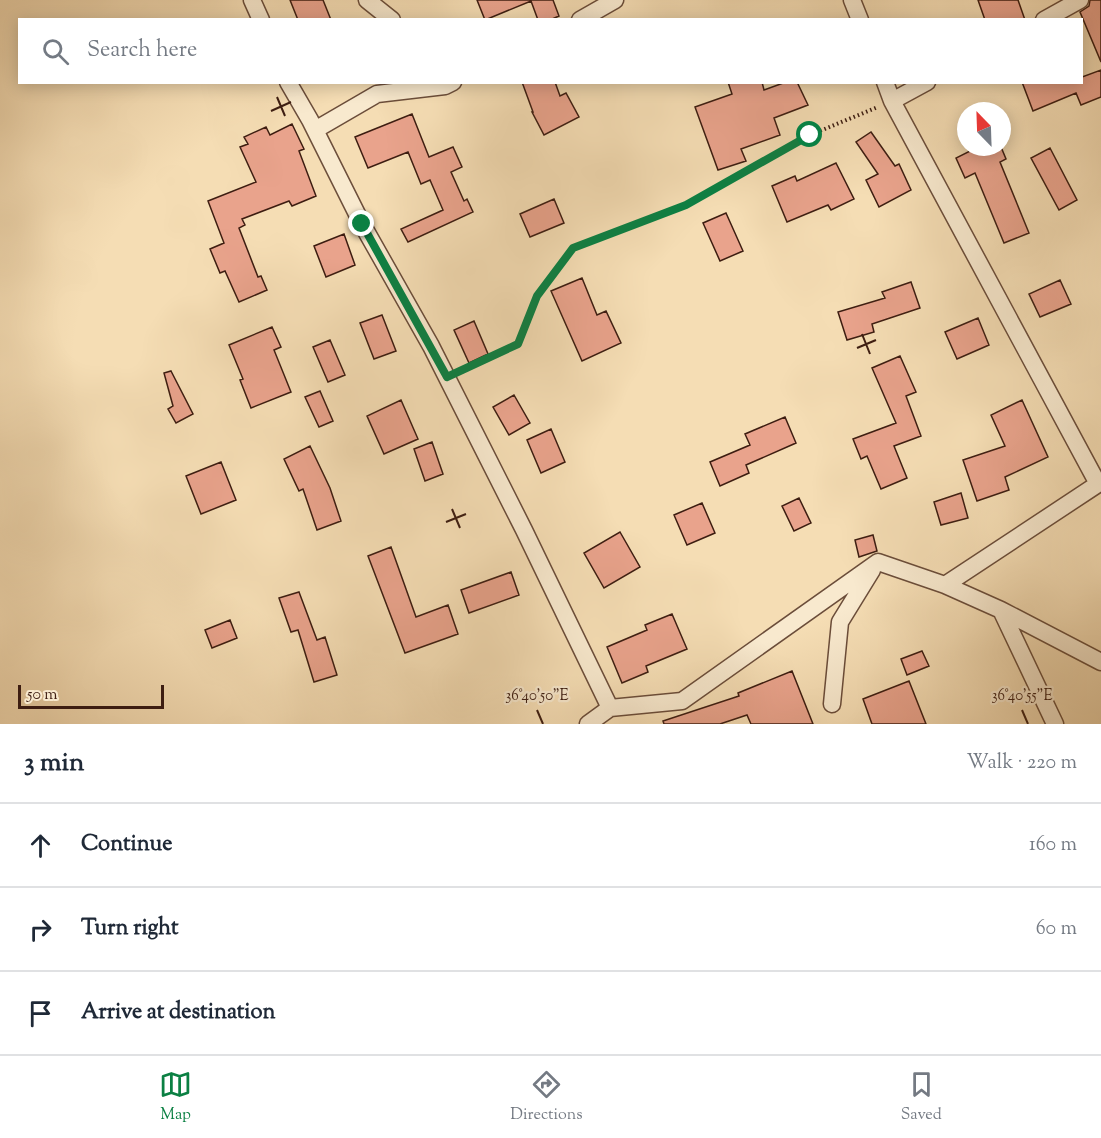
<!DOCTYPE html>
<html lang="en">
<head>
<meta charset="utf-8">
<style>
  :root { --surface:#fff; --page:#f2f2f3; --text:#1f2937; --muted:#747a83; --line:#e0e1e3; --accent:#0b8043 }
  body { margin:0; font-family:"Sorts Mill Goudy",serif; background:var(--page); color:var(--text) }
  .compass { position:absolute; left:957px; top:102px; width:54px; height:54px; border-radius:50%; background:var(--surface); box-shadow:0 3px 15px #0003; rotate:337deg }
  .scale { position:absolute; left:18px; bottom:15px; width:146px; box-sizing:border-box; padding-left:6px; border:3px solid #3d1d11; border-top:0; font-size:16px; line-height:21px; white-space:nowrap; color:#3d1d11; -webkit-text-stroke:4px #f8e9ce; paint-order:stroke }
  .stop { position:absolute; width:18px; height:18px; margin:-14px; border:4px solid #0b8043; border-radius:50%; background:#fff }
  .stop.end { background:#0b8043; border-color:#fff; box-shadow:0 2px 6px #0008 }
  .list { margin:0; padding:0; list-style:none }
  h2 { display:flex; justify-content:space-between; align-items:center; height:78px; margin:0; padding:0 24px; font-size:26px }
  h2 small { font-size:20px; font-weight:400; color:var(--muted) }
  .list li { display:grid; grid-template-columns:39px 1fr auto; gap:18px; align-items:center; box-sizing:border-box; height:84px; padding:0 24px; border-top:2px solid var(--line) }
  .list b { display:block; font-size:22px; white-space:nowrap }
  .list em { font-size:20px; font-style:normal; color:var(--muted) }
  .icon { flex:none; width:33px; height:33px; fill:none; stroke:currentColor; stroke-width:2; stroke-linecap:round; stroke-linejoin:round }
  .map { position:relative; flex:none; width:1101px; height:724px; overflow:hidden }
  .search { position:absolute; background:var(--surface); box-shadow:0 3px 15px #0003; left:18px; right:18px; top:18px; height:66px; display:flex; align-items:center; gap:15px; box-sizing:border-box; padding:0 21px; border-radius:0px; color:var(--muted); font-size:22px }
  .sheet { height:330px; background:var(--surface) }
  nav { display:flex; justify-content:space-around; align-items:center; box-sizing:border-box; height:84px; border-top:2px solid var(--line); background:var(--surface); font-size:16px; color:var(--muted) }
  nav a { display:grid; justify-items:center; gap:3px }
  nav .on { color:var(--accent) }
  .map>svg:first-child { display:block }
  .building { fill:#e9a38c; stroke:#3d1d11; stroke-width:1.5 }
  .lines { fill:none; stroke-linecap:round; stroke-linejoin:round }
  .street-casing { stroke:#6b4d3a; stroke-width:19 }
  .path { stroke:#3d1d11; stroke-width:4; stroke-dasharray:1.5 3; stroke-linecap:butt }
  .street { stroke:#f8e9ce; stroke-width:16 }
  .route { stroke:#0b8043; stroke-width:8 }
  .ticks { fill:none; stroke:#3d1d11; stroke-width:2 }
  .ticks-label { font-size:15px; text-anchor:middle; fill:#3d1d11; stroke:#f8e9ce; stroke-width:4.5; stroke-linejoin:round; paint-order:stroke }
</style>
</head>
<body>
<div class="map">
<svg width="1101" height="724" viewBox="0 0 1101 724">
  <rect width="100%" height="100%" fill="#f5ddb4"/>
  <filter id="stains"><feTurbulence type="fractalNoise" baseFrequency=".00333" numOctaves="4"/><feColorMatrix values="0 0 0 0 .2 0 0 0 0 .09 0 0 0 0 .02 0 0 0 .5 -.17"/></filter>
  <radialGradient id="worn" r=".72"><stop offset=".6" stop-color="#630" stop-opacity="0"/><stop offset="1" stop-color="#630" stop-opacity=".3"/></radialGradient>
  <path class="building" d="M290 0H323L331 20H298Z
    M477 0H553L559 16 550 20H538L531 1 485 20Z
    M978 0H1018L1025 20H985Z
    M1090 0H1101V62L1080 12 1089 6Z
    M1101 70V97L1081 105 1076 93 1033 111 1022 82H1082V77Z
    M522 82H555L560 96 566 93 579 117 544 135 532 112H533Z
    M728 82H762L764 90 786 82H797L808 105 774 118 780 135 741 149 746 161 718 170 695 107 732 94Z
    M412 114 429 157 453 147 462 167 451 172 464 201 467 199 473 212 408 242 401 229 443 210 430 180 421 184 408 152 368 168 355 137Z
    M292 124 304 149 299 151 316 196 292 206 289 201 242 219 245 225 239 228 258 277 261 276 267 290 239 302 225 271 220 273 210 249 224 243 208 201 256 182 240 147 248 144 244 137 266 127 270 135Z
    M871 132 895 166 899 164 911 190 879 207 866 180 878 174 856 142Z
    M978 147H1001L1006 159 1000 162 1029 233 1004 243 975 173 965 178 956 158Z
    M1050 148 1077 200 1059 210 1031 158Z
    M836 163 854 199 831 210 828 205 787 222 772 186 795 176 797 181Z
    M554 199 564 223 530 237 520 214Z
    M726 213 743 251 720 261 703 223Z
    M344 234 355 265 326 277 314 246Z
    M582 278 597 315 606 311 621 343 582 361 551 291Z
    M1060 280 1071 304 1040 317 1029 294Z
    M911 282 920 308 872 324 874 332 847 340 838 312 885 298 882 292Z
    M382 315 396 351 374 359 360 323Z
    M978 318 989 345 957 359 945 332Z
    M474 321 488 354 469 363 454 330Z
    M272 327 281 347 274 350 291 392 251 408 240 380 243 379 229 345Z
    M330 340 345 375 328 382 313 347Z
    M900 356 916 392 906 396 921 436 894 446 907 478 881 489 867 456 861 459 853 439 896 423 872 368Z
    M171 371 193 414 176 423 168 409 173 406 164 373Z
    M320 391 333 421 319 427 305 397Z
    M514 395 530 423 509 435 493 407Z
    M401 400 418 439 384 454 367 416Z
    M1022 400 1048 457 1005 477 1009 490 977 501 963 460 1005 446 991 415Z
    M785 417 796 443 746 465 749 473 720 486 710 462 750 445 745 434Z
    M551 429 565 462 541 473 527 440Z
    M432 442 443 474 425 481 414 449Z
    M310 446 330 488 341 521 317 530 303 489 299 491 284 459Z
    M221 462 236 500 201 514 186 476Z
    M961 493 968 518 941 525 934 502Z
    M799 498 811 523 794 531 782 506Z
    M702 503 715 533 687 545 674 515Z
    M620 532 640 567 604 588 584 553Z
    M873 535 877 551 859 557 855 540Z
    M391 547 416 617 448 605 458 634 405 653 368 556Z
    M511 572 519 595 469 613 461 590Z
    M299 592 317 640 325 637 337 675 314 682 298 630 291 632 279 598Z
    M672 614 687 649 646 666 648 672 622 683 607 647 647 630 645 625Z
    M230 620 237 638 212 648 205 630Z
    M922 651 929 666 907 675 901 659Z
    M792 671 813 724H751L747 715 720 724H664L663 721 739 696 738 693Z
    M909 681 926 724H872L863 699Z"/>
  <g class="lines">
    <g class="street-casing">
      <path id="street" d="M252 0 261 20
        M367 0 392 20
        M852 0 860 20
        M580 20 615 0
        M1044 20 1080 0
        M288 82 310 120 362 224 431 346 524 530 610 708
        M885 82 892 101
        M927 82 892 101 1098 484
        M315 130 377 94 445 86 453 82
        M945 585 1101 482
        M1001 610 1055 724
        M832 704 840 622 872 570
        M588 724 610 708 682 701 878 562 945 585 1001 610 1101 662"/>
    </g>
    <path class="path" d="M460 371 518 344 537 296 573 248 686 205 810 135 878 107"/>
    <use href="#street" class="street"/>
  </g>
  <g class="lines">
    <path class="route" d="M362 224 447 377 518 344 537 296 573 248 686 205 810 135"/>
  </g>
  <path class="ticks" d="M277 97 285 116M271 111 291 102M862 334 870 354M857 348 876 340M452 509 460 528M446 522 466 514M537 710 543 724M1022 710 1028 724"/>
  <g class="ticks-label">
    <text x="537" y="700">36°40'50"E</text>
    <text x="1022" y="700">36°40'55"E</text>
  </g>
  <rect width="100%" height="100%" filter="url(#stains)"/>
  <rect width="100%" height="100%" fill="url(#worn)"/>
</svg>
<svg class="compass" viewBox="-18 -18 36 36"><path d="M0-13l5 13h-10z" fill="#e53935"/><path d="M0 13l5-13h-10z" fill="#747a83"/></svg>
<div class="scale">50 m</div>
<div class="stop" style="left:810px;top:135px"></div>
<div class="stop end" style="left:362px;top:224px"></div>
<div class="search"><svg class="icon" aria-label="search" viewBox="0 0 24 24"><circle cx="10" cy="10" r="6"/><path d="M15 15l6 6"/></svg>Search here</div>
</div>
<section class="sheet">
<h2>3 min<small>Walk · 220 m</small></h2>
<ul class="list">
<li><svg class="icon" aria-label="ahead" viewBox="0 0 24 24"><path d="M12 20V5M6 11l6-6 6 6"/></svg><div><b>Continue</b></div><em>160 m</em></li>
<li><svg class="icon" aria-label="right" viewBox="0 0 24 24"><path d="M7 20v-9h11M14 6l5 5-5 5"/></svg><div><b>Turn right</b></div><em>60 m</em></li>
<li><svg class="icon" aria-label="arrive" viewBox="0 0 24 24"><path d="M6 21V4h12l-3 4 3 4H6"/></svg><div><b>Arrive at destination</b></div></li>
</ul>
</section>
<nav>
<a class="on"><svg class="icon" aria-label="map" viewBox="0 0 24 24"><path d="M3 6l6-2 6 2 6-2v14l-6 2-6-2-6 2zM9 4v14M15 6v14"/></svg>Map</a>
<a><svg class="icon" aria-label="directions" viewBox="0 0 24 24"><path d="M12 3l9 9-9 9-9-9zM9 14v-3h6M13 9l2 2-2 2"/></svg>Directions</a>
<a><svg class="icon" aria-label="saved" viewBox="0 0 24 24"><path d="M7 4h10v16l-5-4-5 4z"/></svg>Saved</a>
</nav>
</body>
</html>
